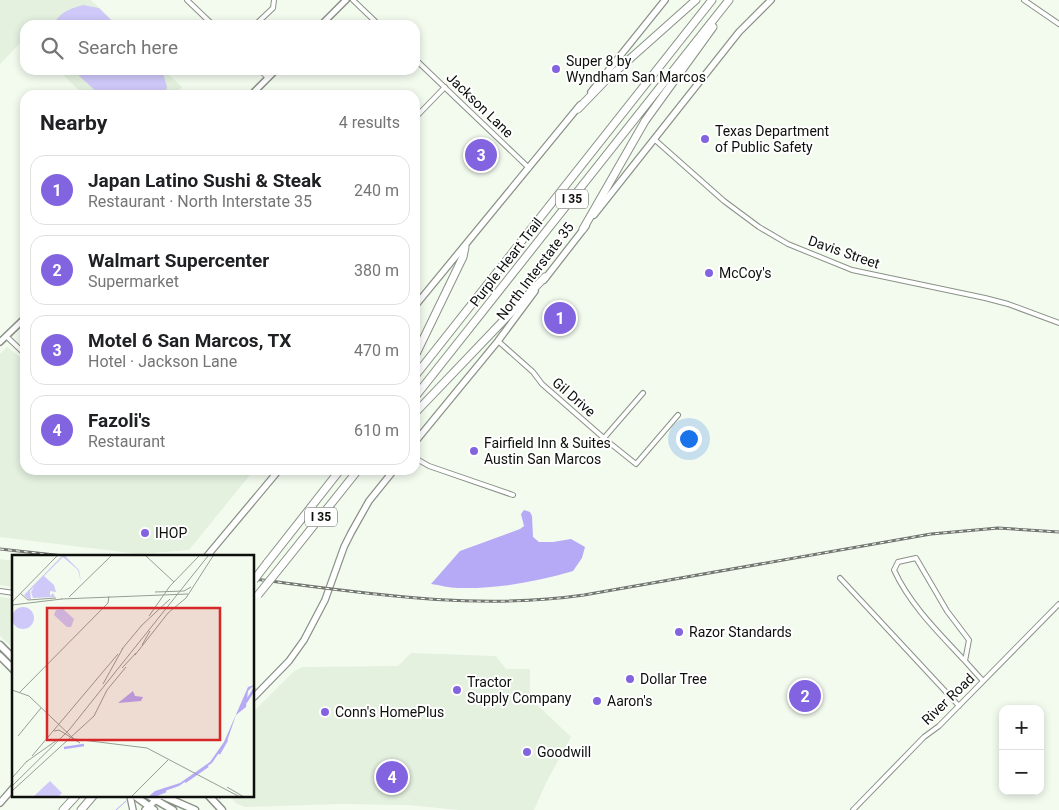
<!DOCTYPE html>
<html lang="en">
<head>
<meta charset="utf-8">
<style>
  :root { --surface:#fff; --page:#f2f2f2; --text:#202124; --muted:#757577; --line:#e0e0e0; --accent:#8264e0 }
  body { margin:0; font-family:Roboto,sans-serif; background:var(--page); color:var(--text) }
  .controls { position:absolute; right:15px; bottom:15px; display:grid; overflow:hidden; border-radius:10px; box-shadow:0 2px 8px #0003 }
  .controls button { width:45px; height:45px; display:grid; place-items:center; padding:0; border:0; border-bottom:1px solid var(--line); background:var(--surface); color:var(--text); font:25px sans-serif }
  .you { position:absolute; left:688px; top:438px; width:18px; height:18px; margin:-12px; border:4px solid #fff; border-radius:50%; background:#1a73e8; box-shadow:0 0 0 8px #1a73e833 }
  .badge { display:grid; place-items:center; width:32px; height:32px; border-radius:50%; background:var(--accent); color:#fff; font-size:16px; font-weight:700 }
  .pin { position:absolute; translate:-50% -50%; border:2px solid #fff; box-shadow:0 1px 5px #0006 }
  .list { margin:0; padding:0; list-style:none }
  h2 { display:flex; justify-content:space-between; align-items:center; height:65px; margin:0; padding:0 20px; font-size:21px }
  h2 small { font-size:16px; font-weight:400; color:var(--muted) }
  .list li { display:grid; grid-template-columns:32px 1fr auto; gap:15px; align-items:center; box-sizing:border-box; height:70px; margin:0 10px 10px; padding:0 10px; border:1px solid var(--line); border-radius:15px }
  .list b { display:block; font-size:19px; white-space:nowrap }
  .list p { margin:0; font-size:16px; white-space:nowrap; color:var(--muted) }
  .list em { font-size:16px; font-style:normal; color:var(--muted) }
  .icon { flex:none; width:28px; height:28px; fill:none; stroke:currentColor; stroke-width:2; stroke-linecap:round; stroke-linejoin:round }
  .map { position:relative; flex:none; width:1059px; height:810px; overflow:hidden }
  .search { position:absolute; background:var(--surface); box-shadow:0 2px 8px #0003; left:20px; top:20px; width:400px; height:55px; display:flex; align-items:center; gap:12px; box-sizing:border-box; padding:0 18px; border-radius:15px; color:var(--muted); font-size:19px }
  .panel { position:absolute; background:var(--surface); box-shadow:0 2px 8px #0003; left:20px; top:90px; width:400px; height:385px; border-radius:15px }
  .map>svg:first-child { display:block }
  .built { fill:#e4f1df }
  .green { fill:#cfc9f9 }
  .water { fill:#b6a9f6 }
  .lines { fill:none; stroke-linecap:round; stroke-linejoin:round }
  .stream { stroke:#b6a9f6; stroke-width:1 }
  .minor-casing { stroke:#8a9287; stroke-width:6 }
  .tertiary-casing { stroke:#8a9287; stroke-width:8 }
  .secondary-casing { stroke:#8a9287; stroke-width:8 }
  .primary-casing { stroke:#8a9287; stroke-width:9 }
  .motorway-casing { stroke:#8a9287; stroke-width:9 }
  .minor { stroke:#fff; stroke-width:4 }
  .tertiary { stroke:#fff; stroke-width:5 }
  .secondary { stroke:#fff; stroke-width:5.5 }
  .primary { stroke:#fff; stroke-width:6 }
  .motorway { stroke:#fff; stroke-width:7 }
  .rail-casing { stroke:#727770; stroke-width:3 }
  .rail { stroke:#fff; stroke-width:1; stroke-dasharray:4; stroke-linecap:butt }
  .motorway-bridge-casing { stroke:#8a9287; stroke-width:9; stroke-linecap:butt }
  .motorway-bridge { stroke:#fff; stroke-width:7 }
  .poi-dot { fill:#8264e0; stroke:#fff; stroke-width:2 }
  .labels { text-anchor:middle; stroke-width:4; stroke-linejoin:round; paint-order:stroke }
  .shield { fill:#fff; stroke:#555754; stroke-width:1 }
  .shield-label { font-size:12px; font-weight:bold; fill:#0c0f0b }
  .poi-label { font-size:14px; fill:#0c0f0b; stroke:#fff; text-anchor:start }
  .street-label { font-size:14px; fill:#0c0f0b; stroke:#fff }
  .inset-river { fill:none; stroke:#b6a9f6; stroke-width:2.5 }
  .inset-road { fill:none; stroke:#979d94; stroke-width:1 }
  .view { fill:#d62828; fill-opacity:0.15; stroke:#d62828; stroke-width:2.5 }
  .inset-edge { fill:none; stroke:#0c0f0b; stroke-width:2.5 }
</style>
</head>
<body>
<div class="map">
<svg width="1059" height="810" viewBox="0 0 1059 810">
  <rect width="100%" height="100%" fill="#f3fbef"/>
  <path class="built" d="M0 0H91L117 25H25V38L0 64Z
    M58 70H164L182 87 179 91 183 95H84Z
    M7 347 25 361V470H254L189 550 139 554 0 537V354Z
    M0 559 14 561V587L0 585Z
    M0 597 14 599V649L0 636Z
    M411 653 496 656 506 669H530V698L571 737 547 781 534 810H458L409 805 340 804 245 807 237 804 231 798 230 796H254V711L294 671 303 667 398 666Z"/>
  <path class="green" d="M83 5 99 8 116 25H53C60 12 69 9 83 5Z
    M73 70H162L167 87 165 95H100Z"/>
  <path class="water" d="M524 510 530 512 532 516 533 537 539 542H553L571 539 585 547 582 558 573 571C536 582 497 589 458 588 449 588 440 585 431 584L460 551 520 529 524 526 521 514Z"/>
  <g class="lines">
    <path class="stream" d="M218 796 220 799
      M116 810 126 801"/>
    <g class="minor-casing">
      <path id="minor" d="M187 0 213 25
        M353 0 379 25
        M1024 0 1059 24
        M255 25 273 8 274 0
        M415 59 529 168
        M260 70 268 78
        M415 118 445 87
        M654 139 724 201 759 227 788 244 852 270 985 298 1008 304 1059 323
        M6 336 25 354
        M498 341 533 372 542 384 606 440 636 464 678 415
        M604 438 643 393
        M415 458 429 466 513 495
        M916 558 947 611 969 640 965 661C939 633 910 605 894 570L898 562Z
        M840 578 959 706
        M0 591 14 593
        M965 661 983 681
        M853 810 924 737 939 726 1059 604"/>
    </g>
    <g class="tertiary-casing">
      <path id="tertiary" d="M321 25 346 0
        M251 95 276 70
        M0 342 25 318"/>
    </g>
    <g class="secondary-casing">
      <path id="secondary" d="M591 92 665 0
        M594 215 739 32 771 0
        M544 280 586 226
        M415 306 580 105
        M415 442 498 341 535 291
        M207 556 279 470
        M254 697 289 661 304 640 325 600 344 547 351 533 369 501 394 470
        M130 796 133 810
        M0 803 14 787
        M145 810 160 796"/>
    </g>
    <g class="primary-casing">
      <path id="primary" d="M0 645 14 659
        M0 656 14 670
        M135 796 154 810
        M149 796 173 810
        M163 796 195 810
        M209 796 222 810"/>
    </g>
    <g class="motorway-casing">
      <path id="motorway" d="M578 109 605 81 696 0
        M583 229 645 121 713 27
        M415 356 463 257 465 247
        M415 376 712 0
        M415 397 729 0
        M415 413 545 277
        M267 563 340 470
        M283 564 358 470
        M63 810 76 796
        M81 810 93 796"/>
    </g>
    <use href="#minor" class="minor"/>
    <use href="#tertiary" class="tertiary"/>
    <use href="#secondary" class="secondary"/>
    <use href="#primary" class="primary"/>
    <use href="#motorway" class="motorway"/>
    <g class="rail-casing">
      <path id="rail" d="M0 549 64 556
        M254 579C364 593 474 611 584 595L931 534 998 528 1059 532"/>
    </g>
    <use href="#rail" class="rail"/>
    <g class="motorway-bridge-casing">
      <path id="motorway-bridge" d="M254 580 267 563
        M258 595 283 564"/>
    </g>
    <use href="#motorway-bridge" class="motorway-bridge"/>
  </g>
  <g class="poi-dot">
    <circle cx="556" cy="69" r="5"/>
    <circle cx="705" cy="139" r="5"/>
    <circle cx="709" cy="273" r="5"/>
    <circle cx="474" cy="451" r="5"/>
    <circle cx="145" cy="533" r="5"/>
    <circle cx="679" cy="632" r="5"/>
    <circle cx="630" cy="679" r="5"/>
    <circle cx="457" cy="690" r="5"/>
    <circle cx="597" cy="701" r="5"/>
    <circle cx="325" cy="712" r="5"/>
    <circle cx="527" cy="752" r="5"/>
  </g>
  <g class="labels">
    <g class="shield">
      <rect x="556" y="189.5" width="32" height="19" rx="4"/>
      <rect x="305" y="507.5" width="32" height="19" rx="4"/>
    </g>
    <g class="shield-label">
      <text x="572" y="203">I 35</text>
      <text x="321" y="521">I 35</text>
    </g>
    <g class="poi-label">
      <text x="566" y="66">Super 8 by<tspan x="566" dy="16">Wyndham San Marcos</tspan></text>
      <text x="715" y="136">Texas Department<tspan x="715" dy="16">of Public Safety</tspan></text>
      <text x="719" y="278">McCoy's</text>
      <text x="484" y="448">Fairfield Inn &amp; Suites<tspan x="484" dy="16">Austin San Marcos</tspan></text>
      <text x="155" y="538">IHOP</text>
      <text x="689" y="637">Razor Standards</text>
      <text x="640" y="684">Dollar Tree</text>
      <text x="467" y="687">Tractor<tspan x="467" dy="16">Supply Company</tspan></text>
      <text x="607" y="706">Aaron's</text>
      <text x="335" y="717">Conn's HomePlus</text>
      <text x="537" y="757">Goodwill</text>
    </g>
    <g class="street-label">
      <text transform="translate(480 105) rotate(44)" y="5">Jackson Lane</text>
      <text transform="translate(844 252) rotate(19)" y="5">Davis Street</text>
      <text transform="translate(506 262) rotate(-52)" y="5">Purple Heart Trail</text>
      <text transform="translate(535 271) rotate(-53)" y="5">North Interstate 35</text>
      <text transform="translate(574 397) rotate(41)" y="5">Gil Drive</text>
      <text transform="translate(948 699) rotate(-44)" y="5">River Road</text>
    </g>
  </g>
  <g transform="translate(12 555)">
    <rect width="242" height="242" fill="#f3fbef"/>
    <path d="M50 1H53L67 15 69 27 66 15 51 2 32 21 42 30 44 37 38 36V41L41 38 43 42 21 43 19 37 22 32 18 36 19 44H16L12 40ZM0 63a11 11 0 1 1 22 0a11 11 0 1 1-22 0ZM51 54 62 64 59 72H55L42 60 44 55ZM38 226 50 238 46 242H21Z" fill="#cfc9f9"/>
    <path d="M242 130 236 136 234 152 224 160 215 186 200 208 167 231 136 242 143 236 168 228 198 207 212 187 236 132ZM121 136 123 141 131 142 129 146 106 148Z" fill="#b6a9f6"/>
    <path class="inset-river" d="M234 147 243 133M52 193 72 190M207 199 215 185M173 227 196 211M139 242 154 236"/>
    <path class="inset-road" d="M134 1 162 27M143 37 172 36 179 32M8 38 16 45 44 43M57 42 99 1M49 44 176 39M0 47 45 1M0 50 50 44M137 61 158 31 187 1M129 71 158 44M130 90 138 76M110 94 130 70M123 100 156 58 174 43 201 1M110 113 124 98M91 129 111 93M0 135 17 141 62 184 135 193 228 242M7 138 96 48 97 41M42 176 47 175 68 188M6 181 29 153M20 201 106 99M14 207 45 185M0 223 15 206M0 231 57 175 196 1M215 232 232 242M0 236 82 161 95 135 114 112M119 242 156 205"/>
    <path class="view" d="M35 53H208V185H35Z"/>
    <rect width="242" height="242" class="inset-edge"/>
  </g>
</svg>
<div class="controls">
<button>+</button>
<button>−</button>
</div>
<div class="you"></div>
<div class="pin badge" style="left:560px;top:318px">1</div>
<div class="pin badge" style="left:805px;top:696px">2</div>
<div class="pin badge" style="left:481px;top:155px">3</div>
<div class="pin badge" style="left:392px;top:777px">4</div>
<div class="search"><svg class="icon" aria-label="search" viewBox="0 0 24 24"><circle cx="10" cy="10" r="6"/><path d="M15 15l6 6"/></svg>Search here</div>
<section class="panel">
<h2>Nearby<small>4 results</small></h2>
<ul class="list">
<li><span class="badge">1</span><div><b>Japan Latino Sushi &amp; Steak</b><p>Restaurant · North Interstate 35</p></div><em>240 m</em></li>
<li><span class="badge">2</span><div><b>Walmart Supercenter</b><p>Supermarket</p></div><em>380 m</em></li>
<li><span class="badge">3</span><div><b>Motel 6 San Marcos, TX</b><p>Hotel · Jackson Lane</p></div><em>470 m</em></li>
<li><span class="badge">4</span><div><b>Fazoli's</b><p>Restaurant</p></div><em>610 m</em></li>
</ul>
</section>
</div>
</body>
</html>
